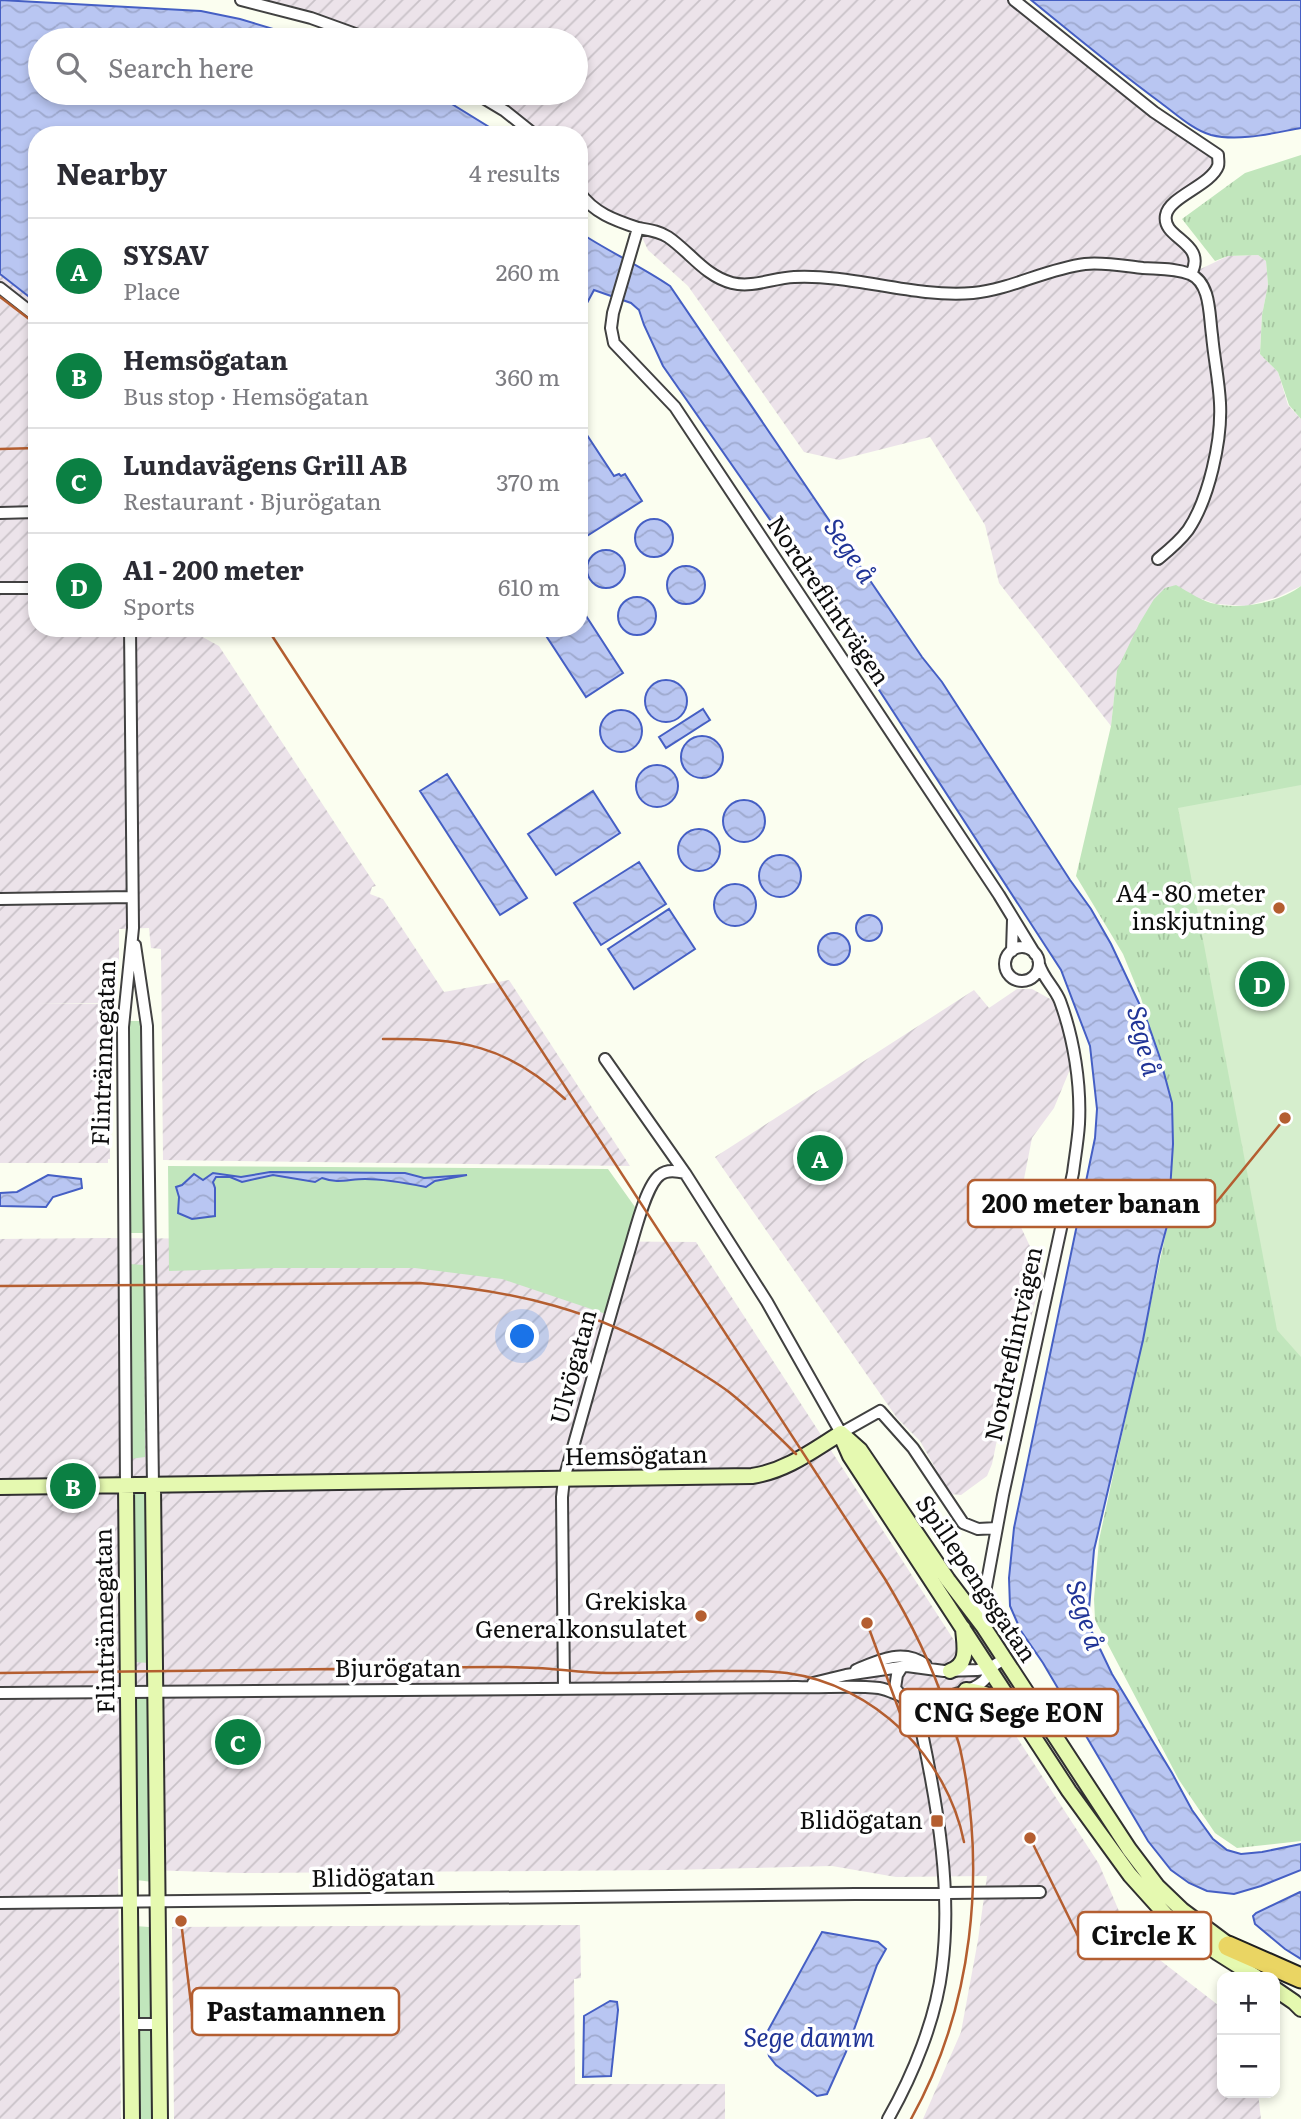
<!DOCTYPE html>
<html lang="en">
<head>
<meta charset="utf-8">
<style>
  :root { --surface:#fff; --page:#f7f7f7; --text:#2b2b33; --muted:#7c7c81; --line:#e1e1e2; --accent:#0b8043 }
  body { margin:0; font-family:Literata,serif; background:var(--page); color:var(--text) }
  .controls { position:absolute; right:21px; bottom:21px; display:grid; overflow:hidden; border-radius:14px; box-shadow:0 4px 10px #0003 }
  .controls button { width:63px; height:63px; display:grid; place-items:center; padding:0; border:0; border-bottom:2px solid var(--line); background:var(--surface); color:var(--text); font:35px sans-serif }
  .you { position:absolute; left:523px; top:1337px; width:24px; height:24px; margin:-18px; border:5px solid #fff; border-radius:50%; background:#1a73e8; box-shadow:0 0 0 10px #1a73e833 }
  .badge { display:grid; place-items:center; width:46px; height:46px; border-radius:50%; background:var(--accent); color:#fff; font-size:23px; font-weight:700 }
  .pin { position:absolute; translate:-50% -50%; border:4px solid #fff; box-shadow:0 2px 7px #0006 }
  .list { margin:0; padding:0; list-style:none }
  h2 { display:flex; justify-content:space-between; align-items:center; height:91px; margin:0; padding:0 28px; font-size:30px }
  h2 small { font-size:23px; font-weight:400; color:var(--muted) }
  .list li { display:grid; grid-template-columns:46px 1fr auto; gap:21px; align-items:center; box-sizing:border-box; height:105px; padding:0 28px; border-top:2px solid var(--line) }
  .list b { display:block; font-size:26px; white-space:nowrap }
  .list p { margin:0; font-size:23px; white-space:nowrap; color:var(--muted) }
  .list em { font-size:23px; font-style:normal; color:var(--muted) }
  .icon { flex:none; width:38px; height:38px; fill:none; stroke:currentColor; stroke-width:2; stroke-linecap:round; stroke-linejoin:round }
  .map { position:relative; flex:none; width:1301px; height:2119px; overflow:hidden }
  .search { position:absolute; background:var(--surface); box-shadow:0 4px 10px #0003; left:28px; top:28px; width:560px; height:77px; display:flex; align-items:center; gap:18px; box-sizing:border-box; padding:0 24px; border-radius:38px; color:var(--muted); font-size:26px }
  .panel { position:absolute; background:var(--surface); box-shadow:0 4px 10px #0003; left:28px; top:126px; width:560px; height:511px; border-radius:28px }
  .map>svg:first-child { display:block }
  .industrial { fill:url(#industrial-furrows) }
  .grass { fill:#c1e6bc }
  .park { fill:url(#park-tufts) }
  .pitch { fill:#d6eecd }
  .water { fill:url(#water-waves); stroke:#455fc4; stroke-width:2 }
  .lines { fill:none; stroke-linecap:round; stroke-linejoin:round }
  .street-casing { stroke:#414141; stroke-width:14 }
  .secondary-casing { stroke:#303030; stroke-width:18 }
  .highway-casing { stroke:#1f1f1f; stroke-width:23 }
  .street { stroke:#fff; stroke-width:10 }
  .secondary { stroke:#e5f9b0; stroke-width:14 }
  .highway { stroke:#ead563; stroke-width:19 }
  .rail { stroke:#b45e30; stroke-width:2.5 }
  .poi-dot { fill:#b45e30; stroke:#fff; stroke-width:2.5 }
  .labels { text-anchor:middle; stroke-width:7; stroke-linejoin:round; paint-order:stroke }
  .street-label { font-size:24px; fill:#0e0e0e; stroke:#fff }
  .poi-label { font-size:24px; fill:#0e0e0e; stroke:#fff; text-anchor:end }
  .water-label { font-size:26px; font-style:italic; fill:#203497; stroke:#fff }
  .leader { fill:none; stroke:#b45e30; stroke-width:2.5 }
  .callout-dot { fill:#b45e30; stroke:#fff; stroke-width:2.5 }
  .callout { fill:#fff; stroke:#b45e30; stroke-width:2.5 }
  .callout-label { font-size:26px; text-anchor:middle; font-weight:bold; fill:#0e0e0e }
</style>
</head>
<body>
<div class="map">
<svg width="1301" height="2119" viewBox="0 0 1301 2119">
  <defs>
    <pattern id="industrial-furrows" width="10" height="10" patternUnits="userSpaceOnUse" patternTransform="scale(1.75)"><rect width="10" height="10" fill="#ece3ea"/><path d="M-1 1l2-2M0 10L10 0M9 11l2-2" fill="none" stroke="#c9c2c8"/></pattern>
    <pattern id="park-tufts" width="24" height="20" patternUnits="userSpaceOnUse" patternTransform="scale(1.75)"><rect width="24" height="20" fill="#c1e6bc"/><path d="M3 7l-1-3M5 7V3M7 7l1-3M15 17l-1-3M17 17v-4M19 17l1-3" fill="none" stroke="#a5c4a0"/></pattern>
    <pattern id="water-waves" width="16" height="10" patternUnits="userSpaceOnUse" patternTransform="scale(1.75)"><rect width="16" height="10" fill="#b9c6f2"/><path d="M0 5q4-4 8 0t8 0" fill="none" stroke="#9ea9ce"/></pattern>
  </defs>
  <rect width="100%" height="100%" fill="#fbfef0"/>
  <path class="industrial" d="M241 0H1014L1210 148 1218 166 1165 217 1187 245 1192 273 1228 256 1258 255 1266 261 1268 285 1262 315 1260 354 1278 372 1288 405 1301 419V586L1278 597 1246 606 1216 604 1202 599 1117 670 1111 726 999 583 985 525 930 437 839 460 804 452 688 286 648 250 638 229 620 223 579 192V135H535L475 93H576V40H372Z
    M0 274 37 303V628H186L219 646 376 886 372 887 370 894 383 899 444 992 509 980 630 1166 163 1160 161 949 151 948 149 928 119 929V963L108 964V1003L37 1004H108L109 1066 107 1068V1089L109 1090 110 1159H108V1163H0Z
    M1017 989H1032L1052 1000 1066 1030 1073 1062 1054 1108 1032 1138 1024 1179 1019 1223 1043 1274 997 1440 992 1464 987 1476 961 1495 950 1494 920 1441 897 1418 715 1157 974 990 989 1008Z
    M104 1238 696 1242 1099 1864 1130 1937 1222 2008V2093H1258L1261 2119H923L961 2032 978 1940 987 1876 896 1877 832 1866 671 1870 240 1873 118 1869 121 2119H0V1239Z
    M580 1925 581 1978 574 1979 575 2084H725V2119H174L172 1927Z"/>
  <path class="grass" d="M129 1021H141L144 1233H129Z
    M168 1166 608 1169 635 1207 630 1238 606 1314 502 1279 415 1268H274L169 1271Z
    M129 1264 144 1265 145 1457 130 1459Z
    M131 1491H147L150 1663 133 1662Z
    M133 1695H150L153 1882 136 1880Z
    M135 1926 149 1927 154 2020H136Z
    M153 2028 154 2119H137L135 2029Z"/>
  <path class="park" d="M1301 155V419L1289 405 1278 372 1260 354 1262 315 1268 285 1266 261 1258 255 1228 256 1215 261 1182 219 1245 173Z
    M1176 585C1189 592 1203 602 1216 604 1242 610 1280 602 1301 586V1841L1237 1848 1215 1833 1179 1780 1095 1620 1094 1599 1099 1540 1171 1210 1172 1104 1141 998 1123 954 1076 876 1111 726 1117 670 1139 624 1154 599 1165 588Z"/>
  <path class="pitch" d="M1301 785V1357L1277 1330 1178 808Z"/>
  <path class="water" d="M0 0 201 11 240 19 310 40H40V93H434L502 135H37V303L0 274Z
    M1031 0H1301V128C1273 133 1239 142 1211 135 1193 130 1176 114 1161 103 1116 70 1074 35 1031 0Z
    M579 232C609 252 641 266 670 286L922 657 942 682 1070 880 1091 909 1111 944 1146 1018 1160 1058 1172 1103 1173 1144 1168 1222 1159 1256 1143 1340 1094 1550 1089 1609 1090 1628 1112 1674 1172 1773 1192 1810 1213 1839 1227 1850 1241 1854 1262 1852 1301 1844V1870L1261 1886 1234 1894 1207 1891 1189 1883 1171 1870 1148 1841 1043 1663 1021 1631 1010 1606 1009 1578 1014 1528 1095 1138 1097 1109 1090 1046 1061 970 870 676 855 637 842 623 663 366 644 325 639 310 631 303 594 290 579 318Z
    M583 429 614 476 619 474 621 476 625 474 642 501 579 541V431Z
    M635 538a19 19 0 1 1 38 0a19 19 0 1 1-38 0Z
    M587 569a19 19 0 1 1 38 0a19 19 0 1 1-38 0Z
    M667 585a19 19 0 1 1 38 0a19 19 0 1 1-38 0Z
    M618 616a19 19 0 1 1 38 0a19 19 0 1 1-38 0Z
    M579 605 623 673 586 697 541 628H579Z
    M645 701a21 21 0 1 1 42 0a21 21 0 1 1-42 0Z
    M703 709 710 720 666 748 659 737Z
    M600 731a21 21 0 1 1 42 0a21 21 0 1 1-42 0Z
    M681 757a21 21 0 1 1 42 0a21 21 0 1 1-42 0Z
    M636 786a21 21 0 1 1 42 0a21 21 0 1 1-42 0Z
    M447 774 527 898 500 915 420 791Z
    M593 791 620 833 556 875 528 834Z
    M723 821a21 21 0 1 1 42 0a21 21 0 1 1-42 0Z
    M678 850a21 21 0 1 1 42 0a21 21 0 1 1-42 0Z
    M759 876a21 21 0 1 1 42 0a21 21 0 1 1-42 0Z
    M639 862 666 904 601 945 574 903Z
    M714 905a21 21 0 1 1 42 0a21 21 0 1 1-42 0Z
    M669 909 695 949 634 989 608 949Z
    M856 928a13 13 0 1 1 26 0a13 13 0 1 1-26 0Z
    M818 949a16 16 0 1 1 32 0a16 16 0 1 1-32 0Z
    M270 1172 405 1173 424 1178 467 1175 435 1181 426 1187C406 1183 386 1179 365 1179 349 1179 338 1184 322 1178L315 1182 273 1175 242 1182 230 1177H216L213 1182 215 1188V1216L192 1219 178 1213 179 1197 176 1187 182 1185 194 1174 203 1180 213 1173 241 1177Z
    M48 1175 81 1179 82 1188 53 1197 46 1207 0 1206V1193L17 1192Z
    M1300 1892 1301 1893V1959L1285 1949 1255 1924 1253 1916 1256 1913Z
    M822 1932 878 1942 886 1949 877 1965 846 2052 827 2094 817 2096 776 2065 769 2056 765 2036Z
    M610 2001 617 2002 618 2010 611 2076 583 2077 584 2016Z"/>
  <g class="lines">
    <g class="street-casing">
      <path id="street" d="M241 0 311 18 372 40
        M1014 0 1154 112 1218 155C1218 159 1219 163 1218 166 1211 185 1169 197 1166 215 1161 239 1208 242 1191 274
        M475 93 505 111 535 135
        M579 192C594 213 614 220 638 228
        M0 288 37 317
        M0 513 37 512
        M0 588H37
        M0 899 132 897
        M135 945 147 1026 153 1486
        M1005 964a17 17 0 1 1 34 0a17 17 0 1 1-34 0Z
        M1012 951 1013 920
        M1035 954 999 895 675 407 614 343 611 328 613 313 638 228C649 230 659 231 668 237 690 252 705 276 732 283 753 288 773 278 794 277 854 274 912 298 973 293 1012 289 1046 269 1085 264 1103 262 1125 266 1143 268 1158 269 1175 268 1190 274 1211 283 1209 315 1212 335 1214 358 1219 381 1220 403 1222 440 1209 499 1188 530 1179 542 1169 550 1158 559
        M605 1059 685 1173 767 1302 841 1433 880 1411 913 1448 963 1523 978 1529 997 1528
        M126 1486 123 1027 133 928 130 628
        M983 1624 981 1614 1003 1495 1073 1173C1075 1157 1078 1140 1079 1124 1081 1084 1074 1039 1060 1001 1055 988 1043 978 1039 964
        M856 1670C879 1660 903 1648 926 1665
        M813 1683 846 1675 907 1666 944 1671 977 1670 990 1668 1004 1659
        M564 1689 562 1497 564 1479C586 1402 607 1325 630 1248 635 1232 646 1185 660 1175 667 1169 677 1171 685 1173
        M0 1693 797 1687C823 1688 853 1685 879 1688 891 1690 902 1698 915 1700 930 1703 977 1691 986 1678 987 1676 989 1669 990 1668
        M0 1903 1040 1892
        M131 2024H159
        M888 2119C913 2075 936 2019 942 1968 952 1891 938 1809 922 1733 915 1709 910 1707 895 1688L897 1675 902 1667"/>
    </g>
    <g class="secondary-casing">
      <path id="secondary" d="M841 1433 860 1450 948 1580 983 1626 1129 1849 1157 1886 1182 1910 1237 1951
        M842 1438 850 1456 1069 1791 1130 1875 1166 1915 1218 1953 1256 1977
        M126 1486 132 2119
        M153 1486 160 2119
        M0 1487 752 1476C786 1471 812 1451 841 1433
        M950 1671C970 1664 964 1645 963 1628
        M966 1690C984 1692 997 1698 1012 1709
        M1275 1989 1294 2002 1301 2009"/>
    </g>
    <g class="highway-casing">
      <path id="highway" d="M1228 1946 1301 1978"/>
    </g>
    <use href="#street" class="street"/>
    <use href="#secondary" class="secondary"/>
    <use href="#highway" class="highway"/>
    <path class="rail" d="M0 297 37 325
      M0 449 37 448
      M267 628 885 1579C912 1624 931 1663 948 1713 952 1724 957 1736 960 1748 987 1871 973 2008 911 2119
      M383 1039C460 1038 507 1045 565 1099
      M0 1286 420 1283C516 1291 596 1310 679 1360 696 1370 713 1380 729 1392 753 1411 774 1432 796 1454
      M0 1673 334 1669C402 1671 470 1664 537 1668 560 1669 582 1673 606 1673 643 1673 680 1672 718 1671 741 1671 764 1670 787 1673 875 1685 947 1757 964 1842"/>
  </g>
  <g class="poi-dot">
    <circle cx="1279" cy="908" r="7"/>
    <circle cx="701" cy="1616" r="7"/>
    <rect x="930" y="1814" width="14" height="14" rx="3.5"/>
  </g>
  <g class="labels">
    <g class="street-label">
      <text transform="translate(828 601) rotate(56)" y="8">Nordreflintvägen</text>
      <text transform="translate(104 1053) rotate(-88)" y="8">Flintrännegatan</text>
      <text transform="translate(1014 1344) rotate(-78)" y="8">Nordreflintvägen</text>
      <text transform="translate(574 1367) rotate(-75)" y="8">Ulvögatan</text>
      <text transform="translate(636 1456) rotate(-1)" y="8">Hemsögatan</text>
      <text transform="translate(976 1579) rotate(56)" y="8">Spillepengsgatan</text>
      <text transform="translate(105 1621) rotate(-91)" y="8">Flintrännegatan</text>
      <text x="398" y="1677">Bjurögatan</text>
      <text transform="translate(373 1878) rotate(-1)" y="8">Blidögatan</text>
    </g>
    <g class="poi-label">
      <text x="1265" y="902">A4 - 80 meter<tspan x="1265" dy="28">inskjutning</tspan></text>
      <text x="687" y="1610">Grekiska<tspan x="687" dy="28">Generalkonsulatet</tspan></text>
      <text x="923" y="1829">Blidögatan</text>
    </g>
    <g class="water-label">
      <text transform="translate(850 551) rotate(56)" y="9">Sege å</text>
      <text transform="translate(1144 1041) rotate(76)" y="9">Sege å</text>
      <text transform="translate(1085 1615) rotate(72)" y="9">Sege å</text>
      <text x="809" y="2047">Sege damm</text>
    </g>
  </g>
  <path class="leader" d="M1285 1118L1215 1204M867 1623L900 1713M1030 1838L1078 1936M181 1921L192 2012"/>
  <g class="callout-dot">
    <circle cx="1285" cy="1118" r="7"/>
    <circle cx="867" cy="1623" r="7"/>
    <circle cx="1030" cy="1838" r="7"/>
    <circle cx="181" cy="1921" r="7"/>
  </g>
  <g class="callout">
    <rect x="968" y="1180" width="247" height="47" rx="7"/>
    <rect x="900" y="1689" width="218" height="47" rx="7"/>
    <rect x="1078" y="1912" width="133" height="47" rx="7"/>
    <rect x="192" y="1988" width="207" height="47" rx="7"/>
  </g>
  <g class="callout-label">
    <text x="1091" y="1213">200 meter banan</text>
    <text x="1009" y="1722">CNG Sege EON</text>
    <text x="1144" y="1945">Circle K</text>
    <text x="296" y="2021">Pastamannen</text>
  </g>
</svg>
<div class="controls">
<button>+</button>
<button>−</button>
</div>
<div class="you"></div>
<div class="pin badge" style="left:820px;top:1158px">A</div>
<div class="pin badge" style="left:73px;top:1486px">B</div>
<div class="pin badge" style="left:238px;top:1742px">C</div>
<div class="pin badge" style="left:1262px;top:984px">D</div>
<div class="search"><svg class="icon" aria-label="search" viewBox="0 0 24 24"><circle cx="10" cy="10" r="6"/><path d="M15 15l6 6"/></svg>Search here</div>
<section class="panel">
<h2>Nearby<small>4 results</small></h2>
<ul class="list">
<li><span class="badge">A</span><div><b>SYSAV</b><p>Place</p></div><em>260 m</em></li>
<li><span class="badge">B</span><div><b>Hemsögatan</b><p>Bus stop · Hemsögatan</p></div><em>360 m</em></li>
<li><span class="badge">C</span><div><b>Lundavägens Grill AB</b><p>Restaurant · Bjurögatan</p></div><em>370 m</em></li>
<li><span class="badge">D</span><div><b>A1 - 200 meter</b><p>Sports</p></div><em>610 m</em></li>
</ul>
</section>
</div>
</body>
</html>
